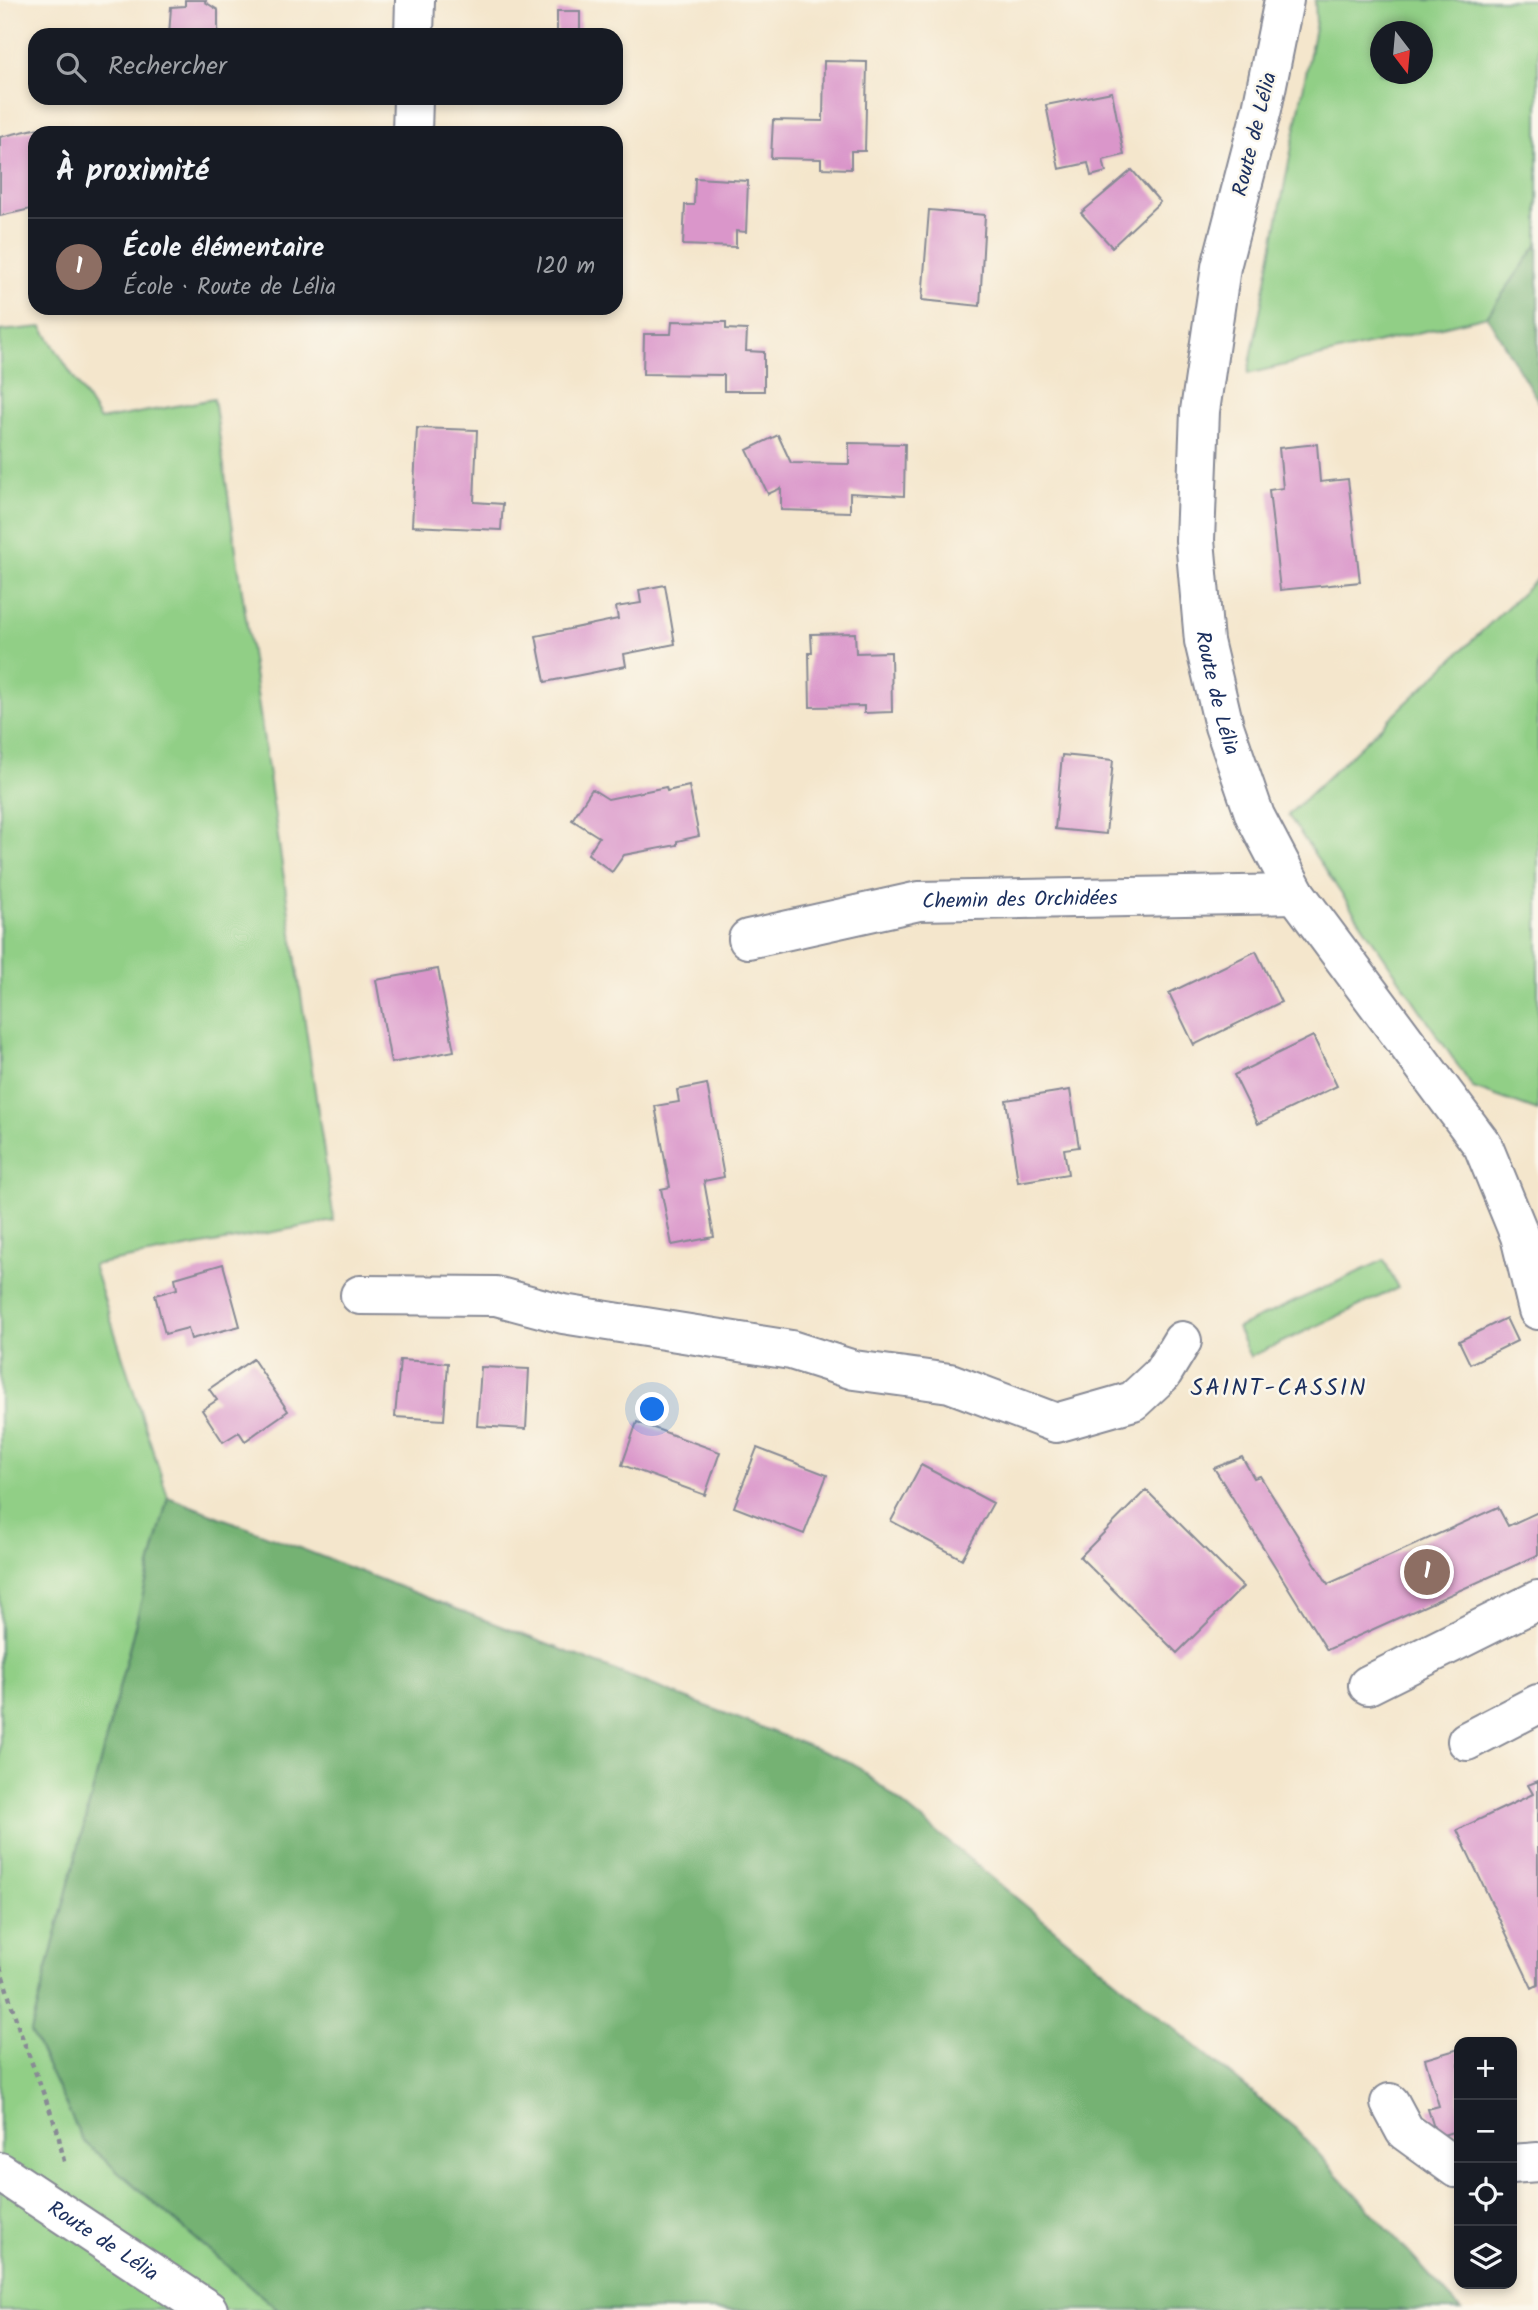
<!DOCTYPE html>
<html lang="fr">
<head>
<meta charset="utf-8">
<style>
  :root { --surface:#171b24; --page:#20242c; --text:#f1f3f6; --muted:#9ea1a6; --line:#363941; --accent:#1f6fb2 }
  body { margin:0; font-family:Kalam,sans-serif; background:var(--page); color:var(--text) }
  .controls { position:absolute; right:21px; bottom:21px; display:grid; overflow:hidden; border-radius:14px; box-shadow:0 4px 10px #0003 }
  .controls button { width:63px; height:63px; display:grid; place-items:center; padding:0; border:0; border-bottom:2px solid var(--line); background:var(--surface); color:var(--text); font:35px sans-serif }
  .compass { position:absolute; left:1370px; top:21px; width:63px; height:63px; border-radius:50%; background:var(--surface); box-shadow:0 4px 10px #0003; rotate:164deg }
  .you { position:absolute; left:653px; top:1410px; width:24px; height:24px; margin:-18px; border:5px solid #fff; border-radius:50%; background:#1a73e8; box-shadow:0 0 0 10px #1a73e833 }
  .badge { display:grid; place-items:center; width:46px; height:46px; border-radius:50%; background:var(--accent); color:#fff; font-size:23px; font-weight:700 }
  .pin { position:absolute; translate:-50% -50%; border:4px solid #fff; box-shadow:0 2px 7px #0006 }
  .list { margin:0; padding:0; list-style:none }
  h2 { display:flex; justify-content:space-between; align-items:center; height:91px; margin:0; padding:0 28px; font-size:30px }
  h2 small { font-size:23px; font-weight:400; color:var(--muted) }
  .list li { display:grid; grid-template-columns:46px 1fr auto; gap:21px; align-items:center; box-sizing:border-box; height:98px; padding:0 28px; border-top:2px solid var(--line) }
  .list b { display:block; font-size:26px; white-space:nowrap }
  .list p { margin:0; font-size:23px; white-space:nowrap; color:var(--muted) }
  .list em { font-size:23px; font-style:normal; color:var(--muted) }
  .icon { flex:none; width:38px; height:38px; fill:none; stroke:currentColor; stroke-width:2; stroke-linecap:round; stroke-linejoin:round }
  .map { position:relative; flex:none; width:1538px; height:2310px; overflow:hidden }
  .search { position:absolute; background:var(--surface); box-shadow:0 4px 10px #0003; left:28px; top:28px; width:595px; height:77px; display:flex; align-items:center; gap:18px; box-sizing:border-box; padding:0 24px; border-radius:21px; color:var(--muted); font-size:26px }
  .panel { position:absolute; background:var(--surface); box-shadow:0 4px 10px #0003; left:28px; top:126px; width:595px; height:189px; border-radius:21px }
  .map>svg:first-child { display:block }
  .green { fill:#91cf86; stroke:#567f72; stroke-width:2; fill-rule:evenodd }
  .forest { fill:#74b273; stroke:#487068; stroke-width:2 }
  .building { fill:#da96ca }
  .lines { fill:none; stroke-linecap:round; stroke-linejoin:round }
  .minor-casing { stroke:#888a95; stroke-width:42 }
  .path { stroke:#888a95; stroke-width:4.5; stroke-dasharray:5 5; stroke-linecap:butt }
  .minor { stroke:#fff; stroke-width:38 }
  .labels { text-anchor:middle; stroke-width:5; stroke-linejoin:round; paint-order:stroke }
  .street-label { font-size:21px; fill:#1b2f5e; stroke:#fbf7ec }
  .quarter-label { font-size:24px; letter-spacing:2px; fill:#1b2f5e; stroke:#fbf7ec }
</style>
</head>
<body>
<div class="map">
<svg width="1538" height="2310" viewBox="0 0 1538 2310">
  <rect width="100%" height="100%" fill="#fbf7ec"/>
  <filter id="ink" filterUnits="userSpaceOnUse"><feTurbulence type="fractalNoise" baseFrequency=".0143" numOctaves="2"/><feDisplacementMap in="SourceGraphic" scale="14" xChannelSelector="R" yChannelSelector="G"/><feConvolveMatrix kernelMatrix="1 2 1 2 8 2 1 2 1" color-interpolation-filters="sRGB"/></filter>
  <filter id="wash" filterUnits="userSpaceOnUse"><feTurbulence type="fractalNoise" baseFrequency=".00686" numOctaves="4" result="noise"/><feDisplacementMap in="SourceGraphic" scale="28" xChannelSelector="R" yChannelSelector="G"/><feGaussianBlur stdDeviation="1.57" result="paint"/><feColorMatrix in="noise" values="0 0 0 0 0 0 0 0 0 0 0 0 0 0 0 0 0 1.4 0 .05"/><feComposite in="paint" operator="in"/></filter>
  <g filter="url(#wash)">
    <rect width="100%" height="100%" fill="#f4e6cc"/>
    <path class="green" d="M1315 0H1538V244L1487 316 1248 374 1316 22ZM1380 32H1422V74H1380Z
      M42 327 100 420 214 399 334 1221 93 1265 168 1497 31 2032 83 2141 278 2310H0V331Z
      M1538 578V1111L1473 1088 1288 815Z
      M1384 1260 1398 1288 1250 1357 1237 1328Z"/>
    <path class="forest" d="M1538 244V401L1487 316Z
      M168 1497 853 1763 1296 2129 1461 2310H278L83 2141 31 2032Z"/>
    <g id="blocks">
      <path class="building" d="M185 0H206L205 2 218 10V35H169L171 7 185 6Z
        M557 11H580V35H557Z
        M824 61 867 62 865 151H851V169L821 168V159L771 158 773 120 823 121Z
        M1112 92 1124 155 1103 160 1106 172 1091 176 1088 163 1059 169 1046 105Z
        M43 127 44 133H35V208L0 216V137Z
        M1132 170 1160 202 1112 247 1081 213Z
        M695 178 748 181 746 232 736 231V247L683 245 685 205H694Z
        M929 210 985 215 980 306 922 300Z
        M276 308H310V313L276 310Z
        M672 321 726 322V329L747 330 746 351 764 352V391H724V375L643 374 644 334H671Z
        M417 428 477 430 474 502 503 504 501 530 412 526Z
        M778 435 791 463 849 464V443L905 444 904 496 850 493V512L781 510V488L768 494 747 450Z
        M1317 444 1320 482 1348 479 1360 582 1280 590 1269 490 1283 488 1279 448Z
        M665 585 675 644 624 654 626 666 545 682 536 636 618 619 616 607 641 603 639 590Z
        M855 633 856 653 891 652 892 712 864 713V706L810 707 809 653H812L811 634Z
        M1062 755 1113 760 1106 834 1055 829Z
        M689 786 699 836 677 841V845L624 855 612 872 588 854 599 837 572 820 592 789 608 799 666 787 667 791Z
        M1256 951 1281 1002 1194 1045 1169 993Z
        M438 969 454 1051 391 1063 376 980Z
        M1313 1036 1337 1086 1258 1124 1234 1075Z
        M707 1084 724 1177 704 1181 714 1237 672 1245 661 1189 670 1187 655 1106 679 1102 677 1090Z
        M1070 1090 1079 1147 1064 1149 1068 1174 1018 1182 1006 1100Z
        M223 1264 240 1326 191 1339 188 1328 165 1334 155 1295 177 1289 175 1278Z
        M1506 1318 1517 1341 1470 1364 1459 1341Z
        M253 1359 288 1411 245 1441 239 1432 223 1442 202 1410 217 1400 209 1389Z
        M400 1360 448 1363 444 1420 395 1417Z
        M481 1367 529 1369 526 1429 477 1426Z
        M637 1422 720 1452 705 1495 622 1465Z
        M757 1448 827 1475 804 1534 734 1507Z
        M1242 1457 1254 1478 1260 1476 1328 1584 1498 1507 1508 1526 1538 1512V1555L1327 1650 1214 1468Z
        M921 1465 993 1503 962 1559 891 1521Z
        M1146 1490 1243 1587 1177 1653 1080 1557Z
        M1538 1781V1985L1532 1988 1457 1830 1533 1794 1528 1785Z
        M1459 2049V2130L1437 2137 1428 2109 1439 2106 1425 2059Z"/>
    </g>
  </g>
  <g filter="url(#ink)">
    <use href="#blocks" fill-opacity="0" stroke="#888a95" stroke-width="2"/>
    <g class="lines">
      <g class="minor-casing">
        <g id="minor">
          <path id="s1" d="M1284 0 1262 109 1221 267 1200 411 1195 540 1204 641 1224 726 1255 816 1296 894 1483 1146 1520 1236 1538 1310"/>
          <path d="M414 35 415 0"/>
          <path d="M412 133 413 98"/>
          <path id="s2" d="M748 939 919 901 1296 894"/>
          <path d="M360 1295 496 1296 563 1314 791 1350 854 1370 950 1383 1056 1423 1133 1401 1162 1374 1182 1341"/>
          <path d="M1368 1685 1538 1600"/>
          <path d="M1467 1741 1538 1704"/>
          <path d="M1390 2103 1405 2131 1456 2168 1459 2167"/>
          <path d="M1512 2164 1538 2162"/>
          <path id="s3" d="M0 2172 208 2310"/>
        </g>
      </g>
      <path class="path" d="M0 1967 19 2029 57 2129 65 2166"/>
      <use href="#minor" class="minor"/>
    </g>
  </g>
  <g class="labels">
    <g class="street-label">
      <text transform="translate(1254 134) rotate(-76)" y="7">Route de Lélia</text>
      <text dy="7" stroke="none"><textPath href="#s1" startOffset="704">Route de Lélia</textPath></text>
      <text dy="7" stroke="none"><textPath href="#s2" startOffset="276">Chemin des Orchidées</textPath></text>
      <text dy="7" stroke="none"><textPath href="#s3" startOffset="124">Route de Lélia</textPath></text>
    </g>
    <g class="quarter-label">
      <text x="1279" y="1395">SAINT-CASSIN</text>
    </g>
  </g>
</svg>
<div class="controls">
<button>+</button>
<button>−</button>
<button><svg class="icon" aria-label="locate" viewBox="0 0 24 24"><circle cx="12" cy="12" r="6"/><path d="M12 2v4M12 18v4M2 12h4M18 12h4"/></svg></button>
<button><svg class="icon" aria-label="layers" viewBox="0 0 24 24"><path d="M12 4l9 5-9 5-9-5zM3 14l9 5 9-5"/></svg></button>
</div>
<svg class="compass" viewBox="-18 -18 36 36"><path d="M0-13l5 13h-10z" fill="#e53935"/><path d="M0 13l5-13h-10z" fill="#9ea1a6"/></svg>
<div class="you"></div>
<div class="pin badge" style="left:1427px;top:1572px;background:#8d6e63">1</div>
<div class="search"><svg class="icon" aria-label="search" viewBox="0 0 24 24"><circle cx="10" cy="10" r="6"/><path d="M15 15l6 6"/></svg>Rechercher</div>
<section class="panel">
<h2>À proximité<small></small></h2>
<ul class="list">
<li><span class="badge" style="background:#8d6e63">1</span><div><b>École élémentaire</b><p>École · Route de Lélia</p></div><em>120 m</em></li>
</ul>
</section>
</div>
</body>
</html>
